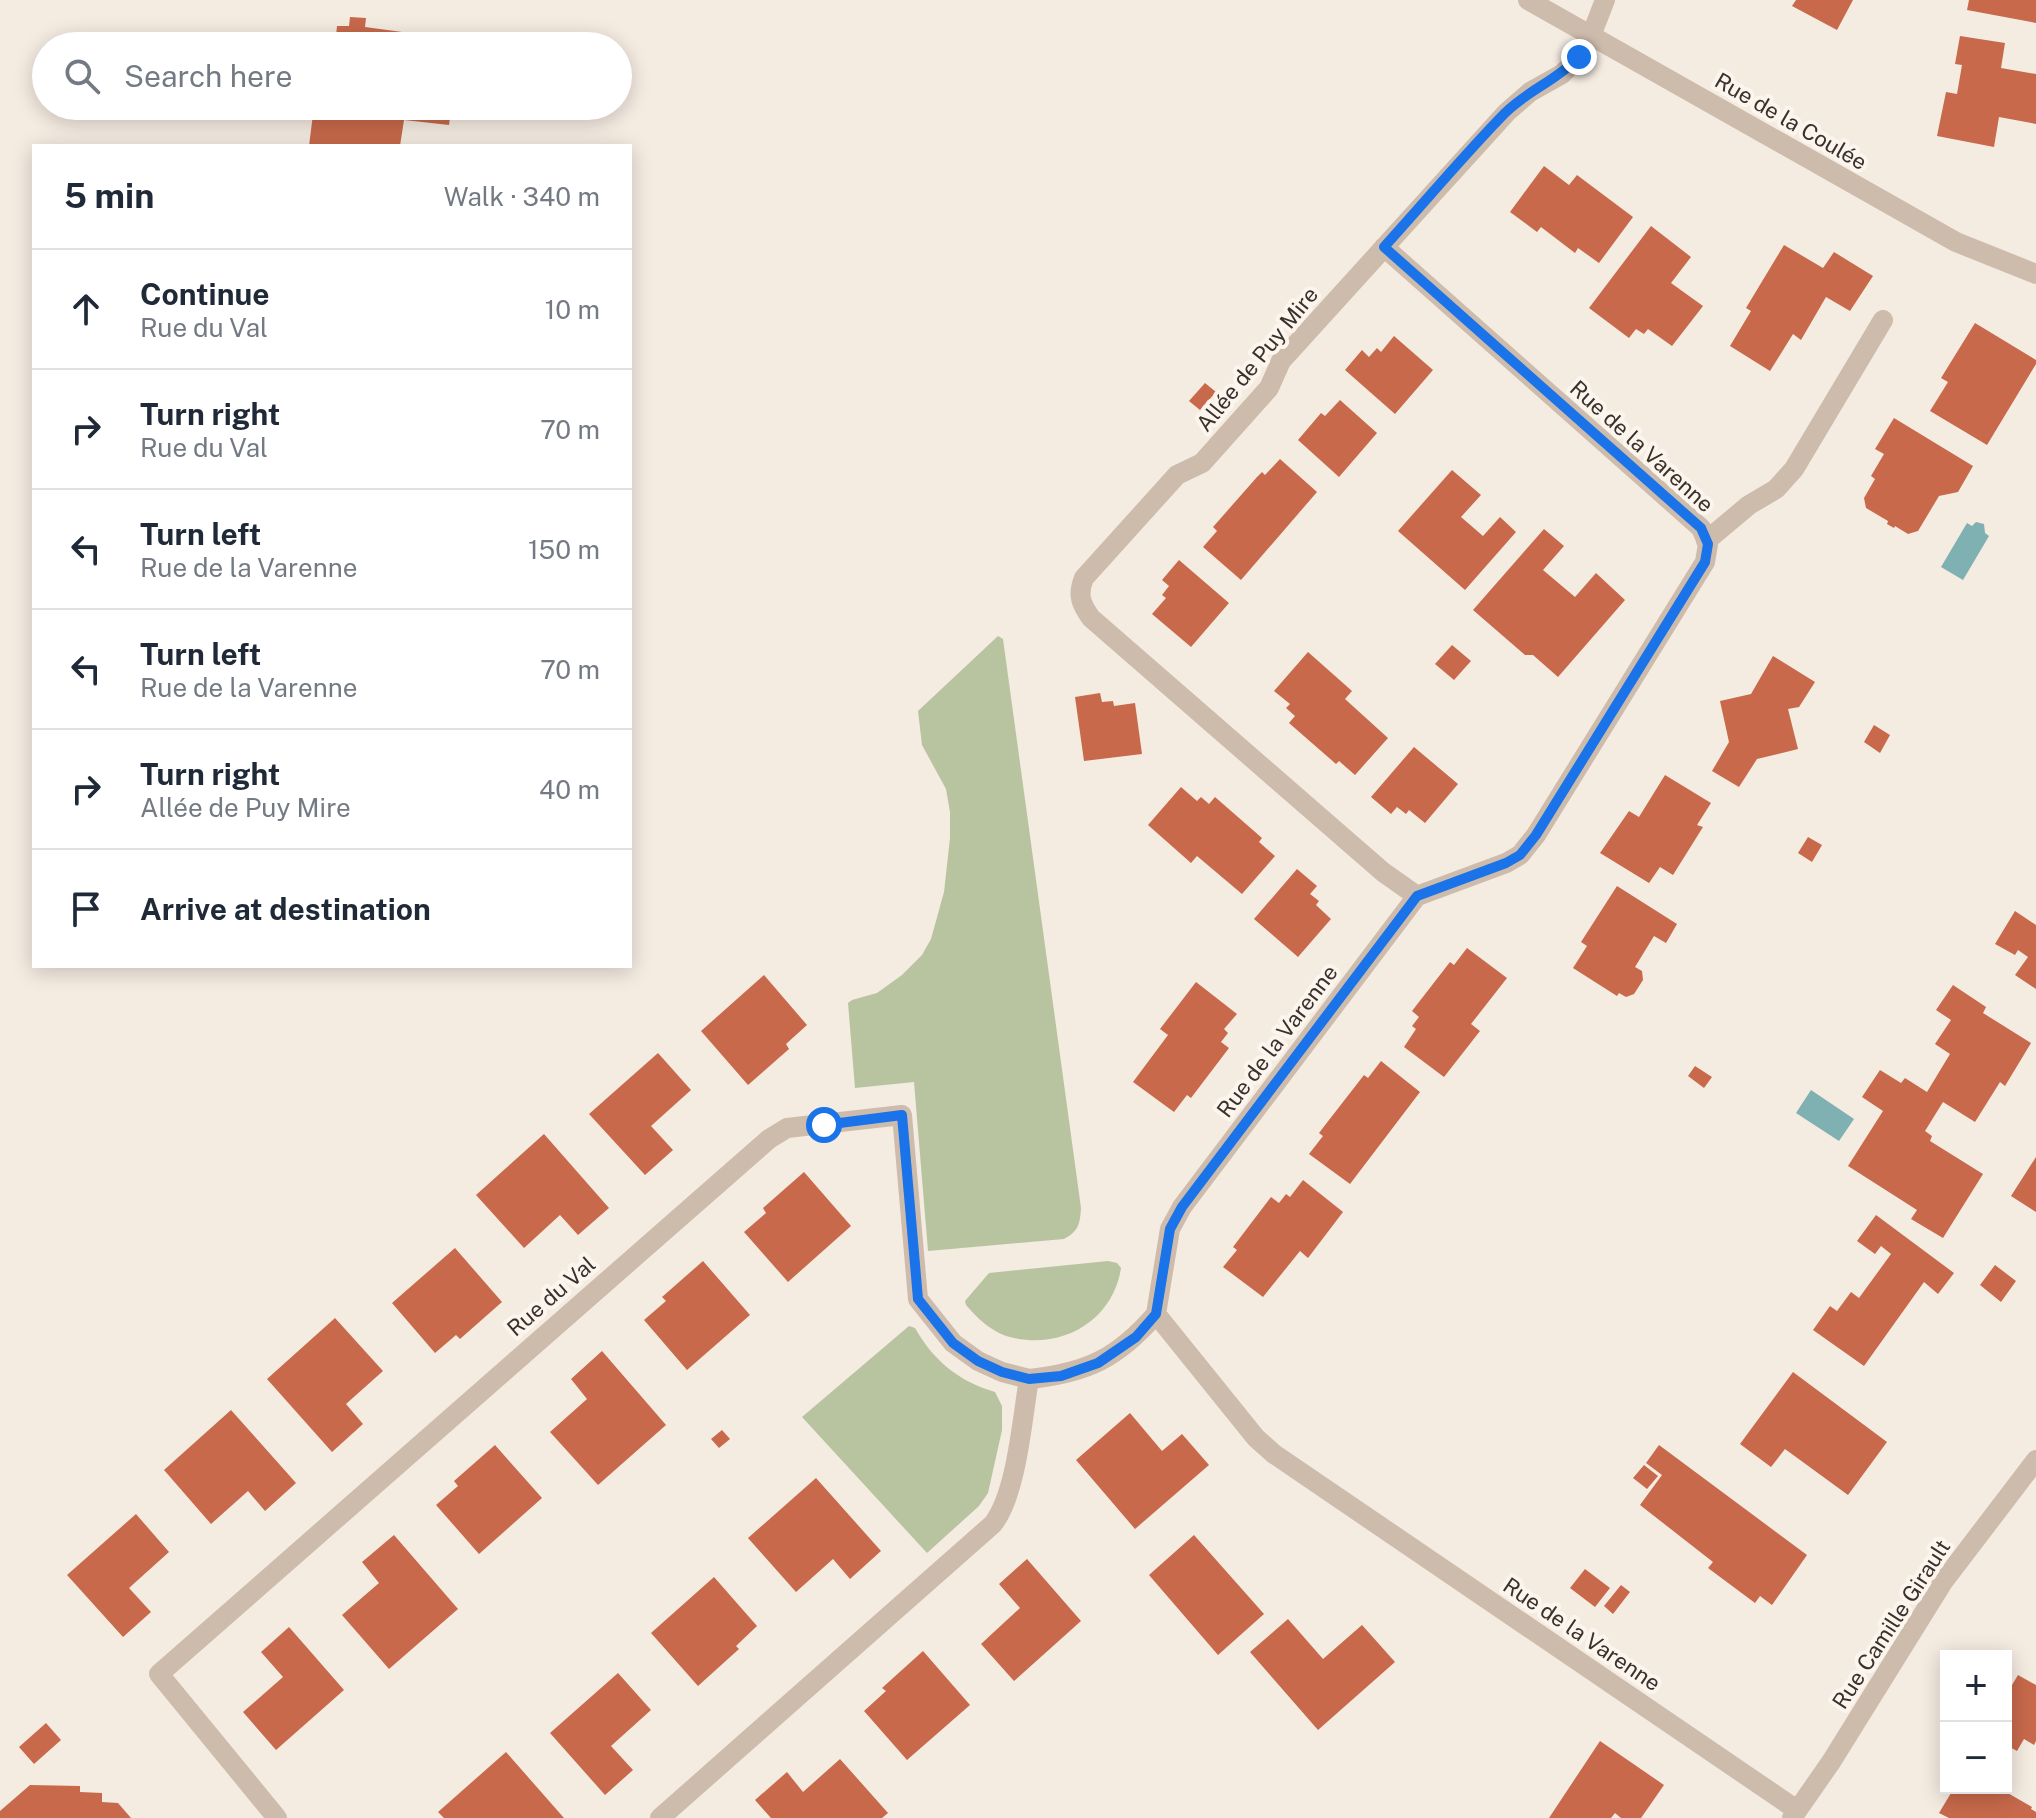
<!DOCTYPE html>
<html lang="en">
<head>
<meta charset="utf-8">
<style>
  :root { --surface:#fff; --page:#f2f2f3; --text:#1f2937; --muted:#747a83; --line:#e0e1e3 }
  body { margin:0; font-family:"Public Sans",sans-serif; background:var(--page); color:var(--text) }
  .controls { position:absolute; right:24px; bottom:24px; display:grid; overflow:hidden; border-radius:0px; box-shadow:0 4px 20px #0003 }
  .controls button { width:72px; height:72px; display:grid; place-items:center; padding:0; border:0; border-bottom:2px solid var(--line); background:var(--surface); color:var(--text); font:40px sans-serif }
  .stop { position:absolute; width:24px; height:24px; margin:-18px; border:6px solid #1a73e8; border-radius:50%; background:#fff }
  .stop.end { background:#1a73e8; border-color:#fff; box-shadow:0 2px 8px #0008 }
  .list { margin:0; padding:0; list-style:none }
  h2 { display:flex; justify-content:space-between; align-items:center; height:104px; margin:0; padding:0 32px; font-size:34px }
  h2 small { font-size:26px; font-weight:400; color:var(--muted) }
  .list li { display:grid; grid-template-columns:52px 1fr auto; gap:24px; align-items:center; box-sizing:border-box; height:120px; padding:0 32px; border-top:2px solid var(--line) }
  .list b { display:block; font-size:30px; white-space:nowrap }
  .list p { margin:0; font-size:26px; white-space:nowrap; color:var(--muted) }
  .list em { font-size:26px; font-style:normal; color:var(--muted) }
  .icon { flex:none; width:44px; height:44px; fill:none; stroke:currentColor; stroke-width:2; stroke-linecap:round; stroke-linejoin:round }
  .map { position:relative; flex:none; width:2036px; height:1818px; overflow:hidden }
  .search { position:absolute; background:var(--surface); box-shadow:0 4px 20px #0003; left:32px; top:32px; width:600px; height:88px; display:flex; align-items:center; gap:20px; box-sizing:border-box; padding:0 28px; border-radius:44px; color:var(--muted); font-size:30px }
  .panel { position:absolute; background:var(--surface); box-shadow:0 4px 20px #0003; left:32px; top:144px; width:600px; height:824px; border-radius:0px }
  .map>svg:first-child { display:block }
  .green { fill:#b8c4a0 }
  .water { fill:#7fb0b2 }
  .building { fill:#c8694b }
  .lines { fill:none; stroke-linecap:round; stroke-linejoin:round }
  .minor { stroke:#cdbbac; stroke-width:20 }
  .route { stroke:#1a73e8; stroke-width:10 }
  .labels { text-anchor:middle; stroke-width:8; stroke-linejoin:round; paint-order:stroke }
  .street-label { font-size:22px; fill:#3b302b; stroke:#fbf5ee }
</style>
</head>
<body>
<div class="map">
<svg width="2036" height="1818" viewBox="0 0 2036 1818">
  <rect width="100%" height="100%" fill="#f4ebe1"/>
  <path class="green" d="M998 636 1003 639 1081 1208C1080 1223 1079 1231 1064 1239L928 1251 914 1082 855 1088 848 1003 852 1000 877 993 902 975 922 955 931 939 944 892 950 838V812L946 789 922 745 918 711Z
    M1108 1261 1117 1263 1121 1268C1113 1322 1059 1352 1006 1336 990 1330 977 1318 966 1305L965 1301 989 1273Z
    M909 1326 915 1328C934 1361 958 1381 995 1392L1002 1406V1430L988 1493 979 1506 927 1553 802 1417Z"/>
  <path class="water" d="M1976 522 1984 524 1985 533 1989 536 1963 580 1941 567 1967 523 1972 526Z
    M1811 1090 1854 1119 1839 1141 1796 1113Z"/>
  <path class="building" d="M1796 0H1853L1837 30 1792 6Z
    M1969 0H2036V23L1967 10Z
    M350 17 366 18 365 27 484 43V46H335L337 26H349Z
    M1960 36 2005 43 2001 68 2036 74V124L1999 117 1994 147 1937 136 1946 92 1957 94 1962 65 1955 64Z
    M314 106H476V112L451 110 449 125 404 120 400 146H309Z
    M1544 166 1569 185 1577 175 1633 217 1599 263 1578 248 1575 253 1541 227 1537 232 1510 212Z
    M1651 226 1691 257 1671 283 1703 306 1672 346 1648 329 1644 334 1636 329 1629 338 1589 308Z
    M1784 245 1823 268 1834 252 1873 276 1850 311 1826 297 1801 340 1793 334 1770 371 1730 346 1751 311 1746 308Z
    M1975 323 2036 360V364L1987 445 1930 411 1948 382 1941 378Z
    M1394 336 1433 370 1395 414 1345 370 1362 350 1369 357 1377 348 1381 352Z
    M1205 383 1216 392 1200 410 1189 401Z
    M1340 400 1377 433 1339 477 1298 440 1321 413 1325 416Z
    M1894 418 1973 466 1958 492 1939 496 1918 531 1908 534 1895 526 1894 528 1887 524 1888 521 1866 508 1864 498 1875 479 1871 476 1884 454 1875 449Z
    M1280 459 1317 492 1241 580 1203 547 1217 531 1213 527 1257 477 1262 472 1265 475Z
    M1452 470 1481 495 1461 517 1483 536 1500 517 1516 532 1465 590 1398 531Z
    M1544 529 1564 546 1543 570 1575 597 1596 573 1625 600 1558 677 1533 655H1525L1473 610Z
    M1179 560 1229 603 1191 647 1152 614 1166 598 1162 595 1169 586 1162 580Z
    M1452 645 1471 661 1454 680 1435 664Z
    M1308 652 1352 691 1345 699 1388 738 1355 775 1339 761 1336 764 1289 723 1295 716 1286 708 1290 704 1274 691Z
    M1773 656 1815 682 1799 707 1788 709 1798 749 1757 759 1739 787 1712 771 1729 742 1720 701 1751 694Z
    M1100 693 1102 702 1113 701 1114 706 1135 703 1142 754 1084 761 1075 697Z
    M1874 725 1890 735 1880 753 1864 742Z
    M1414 747 1458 784 1425 823 1409 810 1406 814 1397 807 1391 814 1371 797Z
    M1665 775 1711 803 1697 825 1703 827 1673 875 1660 867 1649 883 1600 853 1629 811 1639 817Z
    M1181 787 1197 801 1201 797 1209 804 1215 797 1262 838 1259 842 1275 856 1242 894 1197 856 1191 863 1148 825Z
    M1808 837 1822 845 1812 862 1798 853Z
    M1297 869 1317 886 1310 894 1319 901 1316 905 1331 919 1298 957 1254 919Z
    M1617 886 1677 924 1666 943 1654 936 1635 967 1642 971 1643 980 1634 994 1626 997 1619 993 1617 996 1573 968 1587 946 1581 942Z
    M2015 911 2036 925V989L2015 975 2028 957 2018 950 2015 955 1995 944Z
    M1467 948 1507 978 1471 1024 1480 1031 1444 1077 1404 1047 1416 1029 1412 1026 1419 1017 1412 1011 1450 962 1454 965Z
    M764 975 807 1025 786 1044 789 1049 748 1085 701 1031Z
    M1196 982 1237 1014 1224 1029 1228 1033 1221 1042 1229 1048 1191 1098 1187 1095 1174 1112 1133 1082 1168 1035 1160 1029Z
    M1953 985 1986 1007 1983 1013 2031 1043 2005 1086 2000 1082 1975 1122 1943 1102 1925 1131 1932 1136 1930 1141 1983 1174 1943 1238 1911 1219 1917 1210 1848 1166 1883 1111 1862 1097 1880 1070 1901 1083 1905 1078 1927 1092 1950 1054 1935 1044 1951 1020 1936 1010Z
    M658 1053 691 1090 651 1126 673 1150 645 1175 589 1114Z
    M1381 1061 1420 1092 1350 1184 1309 1154 1323 1136 1319 1133 1329 1120 1364 1075 1368 1078Z
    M1695 1066 1712 1077 1704 1088 1688 1076Z
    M544 1134 609 1208 578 1235 560 1215 524 1248 476 1195Z
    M2036 1157V1212L2011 1196Z
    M804 1172 851 1226 788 1282 744 1232 766 1213 763 1208Z
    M1303 1180 1343 1212 1308 1258 1300 1251 1263 1297 1223 1267 1237 1250 1233 1247 1271 1197 1279 1203 1286 1194 1290 1197Z
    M1876 1215 1954 1273 1938 1294 1924 1282 1864 1366 1813 1330 1830 1306 1837 1311 1851 1292 1859 1298 1891 1254 1881 1246 1875 1254 1857 1241Z
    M455 1248 502 1302 460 1339 456 1335 435 1353 392 1303Z
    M703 1261 750 1315 687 1370 644 1320 666 1301 662 1297Z
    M1995 1265 2016 1281 2001 1302 1980 1285Z
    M335 1318 383 1371 346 1404 363 1424 332 1452 267 1379Z
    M602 1351 666 1425 598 1485 550 1432 587 1399 571 1379Z
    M1793 1372 1887 1442 1848 1495 1785 1449 1771 1467 1740 1444Z
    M231 1410 296 1483 265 1511 248 1491 211 1524 164 1470Z
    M1130 1413 1162 1451 1182 1434 1209 1465 1135 1529 1076 1460Z
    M722 1430 730 1439 719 1448 711 1439Z
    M495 1445 542 1498 479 1554 436 1505 458 1486 454 1481Z
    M1659 1445 1807 1555 1772 1605 1760 1596 1755 1603 1708 1568 1713 1562 1640 1505 1662 1475 1646 1463Z
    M1644 1465 1658 1476 1647 1489 1633 1478Z
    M816 1478 881 1551 850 1579 833 1559 796 1592 748 1538Z
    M136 1514 169 1552 129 1588 151 1612 123 1637 67 1575Z
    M394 1535 458 1609 389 1669 342 1615 379 1583 362 1562Z
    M1194 1535 1264 1614 1218 1655 1149 1575Z
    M1027 1559 1081 1621 1014 1681 981 1644 1020 1608 999 1584Z
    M1585 1569 1610 1588 1595 1607 1570 1588Z
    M714 1577 757 1626 736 1646 739 1649 698 1686 651 1633Z
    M1621 1585 1630 1592 1613 1614 1604 1606Z
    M1288 1619 1323 1659 1362 1625 1395 1662 1318 1730 1250 1652Z
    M289 1627 344 1690 276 1750 243 1712 283 1677 261 1652Z
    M923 1651 970 1705 907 1760 864 1711 886 1691 882 1688Z
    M618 1673 651 1710 611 1746 633 1770 605 1795 550 1733Z
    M2018 1675 2036 1685V1741L2034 1745 2024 1739 2017 1751 2006 1745 2010 1732 2006 1730V1695Z
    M46 1723 61 1740 34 1764 19 1747Z
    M1600 1741 1664 1785 1641 1818H1621L1615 1813 1611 1818H1549Z
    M506 1752 564 1818H444L438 1812Z
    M840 1759 888 1813 882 1818H771L755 1800 787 1772 803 1792Z
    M30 1785 80 1786V1792L102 1793V1802L118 1803 131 1818H0V1811Z
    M1954 1788H1999L2032 1807 2031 1809 2036 1812V1818H1949L1939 1813Z"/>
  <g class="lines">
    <path class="minor" d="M1528 0 1956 242 2036 274
      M1384 247 1701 528 1708 544 1705 562 1536 835 1520 855 1506 863 1417 896 1182 1207 1170 1229 1156 1314 1256 1438 1274 1454 1797 1810
      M1706 541 1749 505 1776 489 1794 469 1883 320
      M1417 896 1383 872 1091 618C1081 604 1077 595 1084 578L1177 475 1202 463 1269 388 1281 361 1507 112 1530 92 1562 74 1579 57 1591 36 1605 0
      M1029 1379C1087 1373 1118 1358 1156 1314
      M277 1818 159 1674 769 1139 787 1128 902 1115 918 1299 953 1343 978 1361 1002 1372 1029 1379C1022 1419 1017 1493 993 1524L660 1818
      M1792 1818 1831 1762 1943 1582 2036 1460"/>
  </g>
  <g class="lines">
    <path class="route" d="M824 1125 902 1115 918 1299 953 1343 978 1361 1002 1372 1029 1379 1061 1376 1098 1363 1136 1337 1156 1314 1170 1229 1182 1207 1417 896 1506 863 1520 855 1536 835 1705 562 1708 544 1701 528 1384 247C1424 203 1463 156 1505 113 1528 90 1556 81 1579 57"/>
  </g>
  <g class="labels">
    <g class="street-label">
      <text transform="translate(1791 121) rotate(30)" y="8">Rue de la Coulée</text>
      <text transform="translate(1257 359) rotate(-51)" y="8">Allée de Puy Mire</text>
      <text transform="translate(1642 446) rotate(42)" y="8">Rue de la Varenne</text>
      <text transform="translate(1277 1041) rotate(-53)" y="8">Rue de la Varenne</text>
      <text transform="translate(551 1296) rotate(-41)" y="8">Rue du Val</text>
      <text transform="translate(1891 1624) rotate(-57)" y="8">Rue Camille Girault</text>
      <text transform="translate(1582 1634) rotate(34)" y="8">Rue de la Varenne</text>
    </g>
  </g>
</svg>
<div class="controls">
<button>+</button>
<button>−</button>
</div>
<div class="stop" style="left:824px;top:1125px"></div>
<div class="stop end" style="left:1579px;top:57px"></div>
<div class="search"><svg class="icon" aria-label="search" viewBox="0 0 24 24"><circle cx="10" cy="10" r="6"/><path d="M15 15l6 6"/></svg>Search here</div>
<section class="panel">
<h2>5 min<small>Walk · 340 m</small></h2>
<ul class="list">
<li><svg class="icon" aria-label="ahead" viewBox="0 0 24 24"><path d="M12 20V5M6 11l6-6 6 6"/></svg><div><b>Continue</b><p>Rue du Val</p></div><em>10 m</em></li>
<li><svg class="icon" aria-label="right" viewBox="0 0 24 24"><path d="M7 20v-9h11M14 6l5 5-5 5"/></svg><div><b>Turn right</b><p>Rue du Val</p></div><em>70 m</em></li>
<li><svg class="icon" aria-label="left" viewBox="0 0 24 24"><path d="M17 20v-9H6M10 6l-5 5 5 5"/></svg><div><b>Turn left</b><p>Rue de la Varenne</p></div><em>150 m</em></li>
<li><svg class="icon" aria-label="left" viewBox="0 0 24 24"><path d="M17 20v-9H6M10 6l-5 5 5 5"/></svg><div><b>Turn left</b><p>Rue de la Varenne</p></div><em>70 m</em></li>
<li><svg class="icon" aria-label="right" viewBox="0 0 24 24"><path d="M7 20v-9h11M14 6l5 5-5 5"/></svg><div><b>Turn right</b><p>Allée de Puy Mire</p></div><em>40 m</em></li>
<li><svg class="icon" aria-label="arrive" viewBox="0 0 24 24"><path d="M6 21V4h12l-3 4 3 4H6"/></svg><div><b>Arrive at destination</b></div></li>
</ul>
</section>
</div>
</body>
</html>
